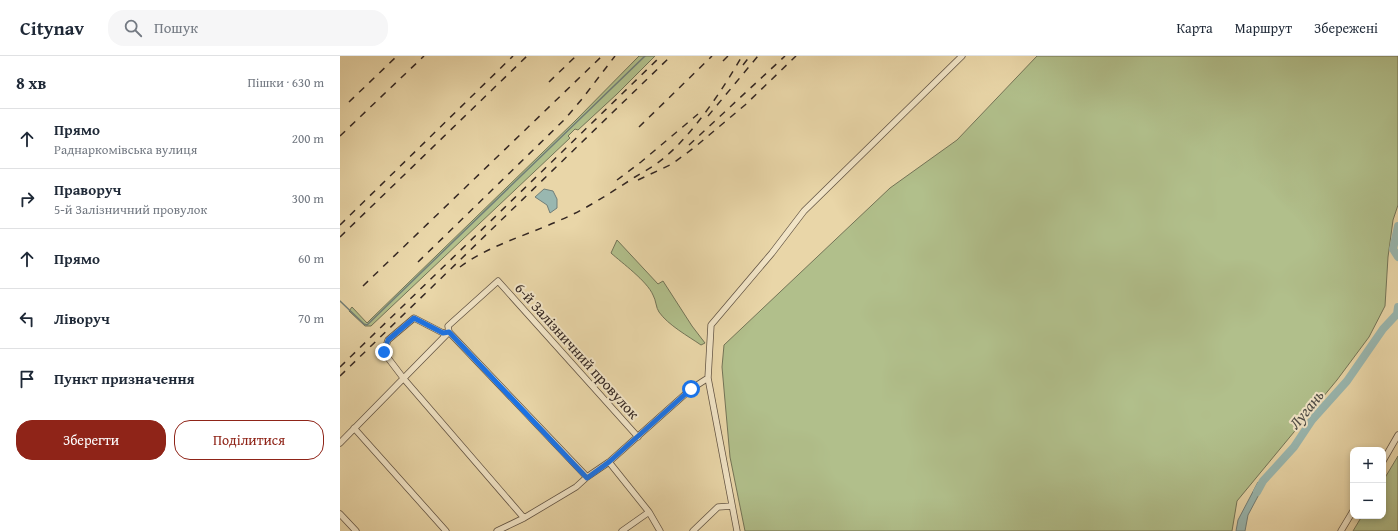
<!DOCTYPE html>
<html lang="uk">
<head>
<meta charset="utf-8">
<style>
  :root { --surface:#fff; --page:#f6f6f7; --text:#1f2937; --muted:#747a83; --line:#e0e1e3; --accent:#8f2418 }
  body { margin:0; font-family:"Gentium Book Plus",serif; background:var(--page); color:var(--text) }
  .controls { position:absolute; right:12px; bottom:12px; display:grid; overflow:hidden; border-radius:8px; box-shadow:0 2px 6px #0003 }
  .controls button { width:36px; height:36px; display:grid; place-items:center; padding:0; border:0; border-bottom:1px solid var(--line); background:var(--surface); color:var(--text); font:20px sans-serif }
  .stop { position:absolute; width:12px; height:12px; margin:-9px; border:3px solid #1a73e8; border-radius:50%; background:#fff }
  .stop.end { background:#1a73e8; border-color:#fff; box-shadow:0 1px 4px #0008 }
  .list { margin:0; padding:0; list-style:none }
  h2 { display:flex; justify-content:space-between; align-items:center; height:52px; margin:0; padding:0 16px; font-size:17px }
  h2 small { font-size:13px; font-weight:400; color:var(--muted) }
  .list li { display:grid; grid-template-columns:26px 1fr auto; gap:12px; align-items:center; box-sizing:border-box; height:60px; padding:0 16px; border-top:1px solid var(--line) }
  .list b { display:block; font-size:15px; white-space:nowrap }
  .list p { margin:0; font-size:13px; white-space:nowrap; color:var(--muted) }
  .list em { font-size:13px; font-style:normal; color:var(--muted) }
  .actions { display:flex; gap:8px; padding:12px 16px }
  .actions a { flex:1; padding:9px 0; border:1px solid var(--accent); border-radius:16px; text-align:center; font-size:14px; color:var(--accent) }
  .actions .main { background:var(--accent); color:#fff }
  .icon { flex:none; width:22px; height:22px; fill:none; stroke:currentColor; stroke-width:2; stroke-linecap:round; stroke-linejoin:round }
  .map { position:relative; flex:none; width:1058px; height:475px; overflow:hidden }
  header { display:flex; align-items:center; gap:24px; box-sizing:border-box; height:56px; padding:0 20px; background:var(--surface); border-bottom:1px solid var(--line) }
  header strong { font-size:19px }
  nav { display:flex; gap:22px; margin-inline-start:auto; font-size:14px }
  .search { width:280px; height:36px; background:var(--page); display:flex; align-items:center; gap:10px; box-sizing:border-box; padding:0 14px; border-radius:16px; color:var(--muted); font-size:15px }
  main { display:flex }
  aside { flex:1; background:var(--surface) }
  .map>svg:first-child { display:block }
  .green { fill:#b1bf8b; stroke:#737457 }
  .water { fill:#99b7b0; stroke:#717e78 }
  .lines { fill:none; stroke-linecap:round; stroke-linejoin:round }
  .stream { stroke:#717e78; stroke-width:1.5 }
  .river { stroke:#99b7b0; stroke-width:8 }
  .street-casing { stroke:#625444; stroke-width:7 }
  .street { stroke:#f1e4c6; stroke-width:5.5 }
  .rail { stroke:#352823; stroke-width:1.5; stroke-dasharray:7 7; stroke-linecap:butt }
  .route { stroke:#1a73e8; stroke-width:5 }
  .labels { text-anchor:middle; stroke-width:4; stroke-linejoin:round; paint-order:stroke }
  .street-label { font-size:15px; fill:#352823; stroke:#f1e4c6 }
  .water-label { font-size:16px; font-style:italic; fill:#4e4c46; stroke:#f1e4c6 }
</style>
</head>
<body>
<header>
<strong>Citynav</strong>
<div class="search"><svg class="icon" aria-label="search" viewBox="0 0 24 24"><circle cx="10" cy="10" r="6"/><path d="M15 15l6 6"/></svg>Пошук</div>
<nav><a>Карта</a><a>Маршрут</a><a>Збережені</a></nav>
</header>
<main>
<aside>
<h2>8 хв<small>Пішки · 630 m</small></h2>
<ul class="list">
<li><svg class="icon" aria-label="ahead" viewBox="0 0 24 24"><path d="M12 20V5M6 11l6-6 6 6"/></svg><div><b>Прямо</b><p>Раднаркомівська вулиця</p></div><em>200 m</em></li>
<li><svg class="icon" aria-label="right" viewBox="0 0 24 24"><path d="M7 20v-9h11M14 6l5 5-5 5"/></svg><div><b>Праворуч</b><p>5-й Залізничний провулок</p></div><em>300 m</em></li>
<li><svg class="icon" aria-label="ahead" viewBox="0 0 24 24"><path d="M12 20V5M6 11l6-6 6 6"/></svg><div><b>Прямо</b></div><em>60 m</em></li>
<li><svg class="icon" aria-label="left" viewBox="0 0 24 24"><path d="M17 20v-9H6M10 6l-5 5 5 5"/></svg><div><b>Ліворуч</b></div><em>70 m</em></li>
<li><svg class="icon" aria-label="arrive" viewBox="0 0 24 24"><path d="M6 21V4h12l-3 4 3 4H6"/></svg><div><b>Пункт призначення</b></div></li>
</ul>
<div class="actions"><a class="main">Зберегти</a><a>Поділитися</a></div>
</aside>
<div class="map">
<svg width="1058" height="475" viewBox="0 0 1058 475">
  <rect width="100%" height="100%" fill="#e9d6a8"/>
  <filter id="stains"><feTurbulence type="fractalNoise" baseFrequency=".005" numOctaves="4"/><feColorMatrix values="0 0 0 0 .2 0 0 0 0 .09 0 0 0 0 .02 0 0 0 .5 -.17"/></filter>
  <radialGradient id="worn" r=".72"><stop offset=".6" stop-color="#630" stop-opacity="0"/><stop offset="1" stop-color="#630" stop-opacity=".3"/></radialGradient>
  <path class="green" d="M299 0H315L277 38 238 74 235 73 228 80 230 82 31 270H25L9 255 12 251 27 267 30 264 235 65Z
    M697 0H1058V149L1053 164 1048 201 1045 250 1029 281 997 324 897 445 892 475H405L390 401 382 311 384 289 550 132 617 84Z
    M277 184 318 228 323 225 352 270 365 287 361 289C348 280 328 269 319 256 316 252 316 244 313 239 307 225 282 207 271 197Z
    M1058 400V475H1013L1022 460H1043V425Z"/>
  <path class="water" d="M204 133 213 135 217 143V152L210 157 207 149 195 141Z
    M918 426 924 429 908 459 905 475H896L898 464Z"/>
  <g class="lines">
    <path class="stream" d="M0 245 24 268 27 269 305 0"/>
    <path class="river" d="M1058 170 1053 193 1058 201
      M917 436 923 425 954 391 972 364 1007 325 1043 273 1057 258 1058 251"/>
    <g class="street-casing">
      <path id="street" d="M14 372 106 475
        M0 387 109 276 108 270 158 225 298 381
        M1043 405 1058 379
        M269 406 309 456 320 475
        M0 458 16 475
        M184 462 64 323 45 298 44 296 48 284 74 262 103 277 109 276 247 421
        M157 475 184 462 236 431 247 421 269 406 351 333 368 322
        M282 475 309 456
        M353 475 378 451 392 450
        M397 475 368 322 371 269 432 197 464 155 622 0
        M1001 475 1013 455"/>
    </g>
    <use href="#street" class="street"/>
    <path class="rail" d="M383 5 388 0
      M403 9 410 0
      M209 26 236 0
      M9 46 57 0
      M368 60 418 0
      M299 71 372 0
      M0 80 84 0
      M349 89 445 0
      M277 124 301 106 358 58
      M298 124 332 108 355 91 405 49 456 0
      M0 169 173 0
      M0 181 187 0
      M78 206 225 63 242 43 275 0
      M120 211C150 189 185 180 218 165 245 154 270 137 295 121 305 115 316 109 325 101 353 78 384 32 402 0
      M23 230 262 0
      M0 311 321 0
      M0 320 331 0"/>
  </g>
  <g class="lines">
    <path class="route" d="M44 296 48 284 74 262 103 277 109 276 247 422 269 406 351 333"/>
  </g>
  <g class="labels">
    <g class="street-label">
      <text transform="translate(237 295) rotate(48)" y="5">6-й Залізничний провулок</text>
    </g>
    <g class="water-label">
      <text transform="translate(966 353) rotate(-51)" y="6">Лугань</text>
    </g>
  </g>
  <rect width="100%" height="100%" filter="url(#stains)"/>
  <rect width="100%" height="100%" fill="url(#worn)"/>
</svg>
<div class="controls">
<button>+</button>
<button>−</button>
</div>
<div class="stop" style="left:351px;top:333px"></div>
<div class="stop end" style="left:44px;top:296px"></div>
</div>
</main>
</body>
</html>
